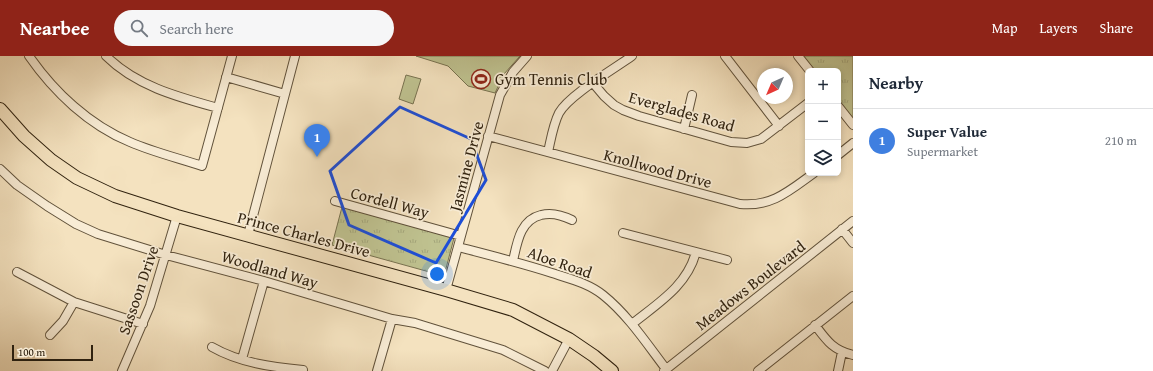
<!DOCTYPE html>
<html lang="en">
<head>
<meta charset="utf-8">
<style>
  :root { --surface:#fff; --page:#f6f6f7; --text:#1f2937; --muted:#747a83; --line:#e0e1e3; --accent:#8f2418 }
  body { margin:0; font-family:"Gentium Book Plus",serif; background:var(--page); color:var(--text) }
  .controls { position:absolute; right:12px; top:12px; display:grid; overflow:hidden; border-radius:6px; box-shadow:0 2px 6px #0003 }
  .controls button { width:36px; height:36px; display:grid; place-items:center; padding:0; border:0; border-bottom:1px solid var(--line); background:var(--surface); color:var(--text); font:20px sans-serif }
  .compass { position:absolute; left:757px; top:12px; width:36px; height:36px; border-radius:50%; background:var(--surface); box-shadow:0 2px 6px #0003; rotate:224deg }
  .scale { position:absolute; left:12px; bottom:10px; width:81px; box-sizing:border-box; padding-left:4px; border:2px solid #30220f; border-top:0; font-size:11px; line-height:14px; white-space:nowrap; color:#30220f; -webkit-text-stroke:3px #f8ecd5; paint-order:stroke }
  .you { position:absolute; left:437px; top:218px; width:14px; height:14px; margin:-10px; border:3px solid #fff; border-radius:50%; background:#1a73e8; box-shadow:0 0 0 6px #1a73e833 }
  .badge { display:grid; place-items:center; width:26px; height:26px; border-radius:50%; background:var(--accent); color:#fff; font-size:13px; font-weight:700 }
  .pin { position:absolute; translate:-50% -33px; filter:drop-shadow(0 1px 2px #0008) }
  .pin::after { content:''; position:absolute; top:21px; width:14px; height:12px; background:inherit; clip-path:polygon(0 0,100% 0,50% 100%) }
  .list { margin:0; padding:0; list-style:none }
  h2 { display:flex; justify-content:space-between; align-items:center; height:52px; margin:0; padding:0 16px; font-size:17px }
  h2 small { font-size:13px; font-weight:400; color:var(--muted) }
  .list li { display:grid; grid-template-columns:26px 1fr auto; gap:12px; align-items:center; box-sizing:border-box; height:64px; padding:0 16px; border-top:1px solid var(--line) }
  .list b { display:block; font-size:15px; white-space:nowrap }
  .list p { margin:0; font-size:13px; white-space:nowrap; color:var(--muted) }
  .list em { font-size:13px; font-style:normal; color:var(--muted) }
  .icon { flex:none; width:22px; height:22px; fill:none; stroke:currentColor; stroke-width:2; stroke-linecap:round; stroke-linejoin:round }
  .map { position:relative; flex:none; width:853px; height:315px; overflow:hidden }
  header { display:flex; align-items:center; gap:24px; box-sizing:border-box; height:56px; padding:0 20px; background:var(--accent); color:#fff }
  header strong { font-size:19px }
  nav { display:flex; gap:22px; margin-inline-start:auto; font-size:14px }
  .search { width:280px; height:36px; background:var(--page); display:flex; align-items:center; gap:10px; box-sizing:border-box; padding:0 14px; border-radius:22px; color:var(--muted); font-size:15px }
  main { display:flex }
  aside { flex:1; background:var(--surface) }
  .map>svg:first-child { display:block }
  .grass { fill:#bfc290; stroke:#787250 }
  .park { fill:url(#park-tufts); stroke:#787250 }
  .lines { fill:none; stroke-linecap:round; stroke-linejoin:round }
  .minor-casing { stroke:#61523b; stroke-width:10 }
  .highway-casing { stroke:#30220f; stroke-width:14 }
  .minor { stroke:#f8ecd5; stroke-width:8 }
  .highway { stroke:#f4e2bf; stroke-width:12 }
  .marked { fill:none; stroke:#1d4ed8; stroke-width:3; stroke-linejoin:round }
  .labels { text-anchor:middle; stroke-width:3.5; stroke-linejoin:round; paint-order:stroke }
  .poi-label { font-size:16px; fill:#30220f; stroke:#f8ecd5; text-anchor:start }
  .street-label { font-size:16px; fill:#30220f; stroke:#f8ecd5 }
</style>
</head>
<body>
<header>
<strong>Nearbee</strong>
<div class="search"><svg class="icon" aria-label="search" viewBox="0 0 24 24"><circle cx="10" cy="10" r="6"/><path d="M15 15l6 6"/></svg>Search here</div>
<nav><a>Map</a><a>Layers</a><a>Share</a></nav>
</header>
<main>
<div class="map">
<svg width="853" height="315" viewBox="0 0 853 315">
  <defs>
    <pattern id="park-tufts" width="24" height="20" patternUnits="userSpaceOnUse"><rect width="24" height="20" fill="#bfc290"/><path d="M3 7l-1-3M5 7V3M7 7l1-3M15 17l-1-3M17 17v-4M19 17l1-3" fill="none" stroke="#a4a67b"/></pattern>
  </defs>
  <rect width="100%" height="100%" fill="#f4e2bf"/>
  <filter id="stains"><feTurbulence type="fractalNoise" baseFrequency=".005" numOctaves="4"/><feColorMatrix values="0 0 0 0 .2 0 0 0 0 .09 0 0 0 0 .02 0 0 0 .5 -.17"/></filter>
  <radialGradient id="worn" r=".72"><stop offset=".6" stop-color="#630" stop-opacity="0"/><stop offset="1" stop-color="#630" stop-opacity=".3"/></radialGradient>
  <path class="grass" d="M416 0H520L504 18 495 37 468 30 448 10Z
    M406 19 421 23 413 48 399 43Z"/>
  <path class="park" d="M803 0H853V63L838 44V15H815Z
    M342 151 454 182 444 220 332 189Z"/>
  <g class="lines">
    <g class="minor-casing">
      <path id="minor" d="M29 0C54 36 89 69 130 86 153 96 178 102 202 110L232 0
        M106 0C136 30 178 41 218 52
        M725 0 779 70
        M798 0 810 15
        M226 21 285 38
        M593 27 604 40 614 49 623 54 639 60 731 86 747 87 761 83 808 47
        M838 50 853 69
        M684 73 692 39
        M488 80 740 148C772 151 789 135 814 117
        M548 96C551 83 553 69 559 57 569 39 614 13 632 0
        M838 99 853 87
        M0 113 17 129 47 150 76 168 98 178 166 199 264 225 392 263 415 267 503 294 545 315
        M335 145 461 180
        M842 173 853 187
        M623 177 727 204
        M248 179 295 0
        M458 191C489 199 521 207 552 217 570 223 588 227 603 239 628 259 647 288 666 313
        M513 205C517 187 520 164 541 159 552 156 562 159 572 164
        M17 216 74 246 143 268
        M446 234 500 39 513 16 527 0
        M632 268C658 247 687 230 696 196
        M815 269C827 285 833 294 853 299
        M50 279 63 265 74 246
        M212 291C240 307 272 311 303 314
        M242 303 264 225
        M122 315 150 250 177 160
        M377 315 392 263
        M552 315 569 283
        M664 315 853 165
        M758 315 853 240
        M838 315 842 296"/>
    </g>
    <g class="highway-casing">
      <path id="highway" d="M0 53 24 80 51 104 77 122 115 140 177 160 446 234 513 254 569 283 594 300 612 315"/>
    </g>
    <use href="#minor" class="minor"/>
    <use href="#highway" class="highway"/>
  </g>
  <path class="marked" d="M400 51 471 83 486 124 436 207 349 169 330 115Z"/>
  <defs>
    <g id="stadium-ring" transform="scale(1)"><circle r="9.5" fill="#f8ecd5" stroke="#8f2418" stroke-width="1.5"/><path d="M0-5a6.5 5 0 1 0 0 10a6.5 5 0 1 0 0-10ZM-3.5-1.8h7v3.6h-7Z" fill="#8f2418"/></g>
  </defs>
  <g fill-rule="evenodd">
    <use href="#stadium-ring" x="481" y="23"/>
  </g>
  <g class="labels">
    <g class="poi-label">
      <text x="495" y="29">Gym Tennis Club</text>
    </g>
    <g class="street-label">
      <text transform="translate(682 55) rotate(16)" y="6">Everglades Road</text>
      <text transform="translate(466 110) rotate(-75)" y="6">Jasmine Drive</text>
      <text transform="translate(658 112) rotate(15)" y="6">Knollwood Drive</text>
      <text transform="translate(390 146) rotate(15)" y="6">Cordell Way</text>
      <text transform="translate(304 178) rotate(15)" y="6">Prince Charles Drive</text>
      <text transform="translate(560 206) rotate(19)" y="6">Aloe Road</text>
      <text transform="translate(270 213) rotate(16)" y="6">Woodland Way</text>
      <text transform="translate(750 229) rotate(-38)" y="6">Meadows Boulevard</text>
      <text transform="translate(138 234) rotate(-71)" y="6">Sassoon Drive</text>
    </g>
  </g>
  <rect width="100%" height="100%" filter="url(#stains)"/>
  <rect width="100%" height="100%" fill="url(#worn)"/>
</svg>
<div class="controls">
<button>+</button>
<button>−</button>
<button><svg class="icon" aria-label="layers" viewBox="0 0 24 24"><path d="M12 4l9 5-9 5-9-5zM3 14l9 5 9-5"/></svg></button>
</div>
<svg class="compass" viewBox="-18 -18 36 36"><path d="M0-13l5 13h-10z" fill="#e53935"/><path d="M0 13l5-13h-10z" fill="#747a83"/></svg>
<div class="scale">100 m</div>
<div class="you"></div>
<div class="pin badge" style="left:317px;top:101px;background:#3f7fe0">1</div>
</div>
<aside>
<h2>Nearby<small></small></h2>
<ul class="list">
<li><span class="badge" style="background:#3f7fe0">1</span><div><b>Super Value</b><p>Supermarket</p></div><em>210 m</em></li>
</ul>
</aside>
</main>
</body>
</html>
